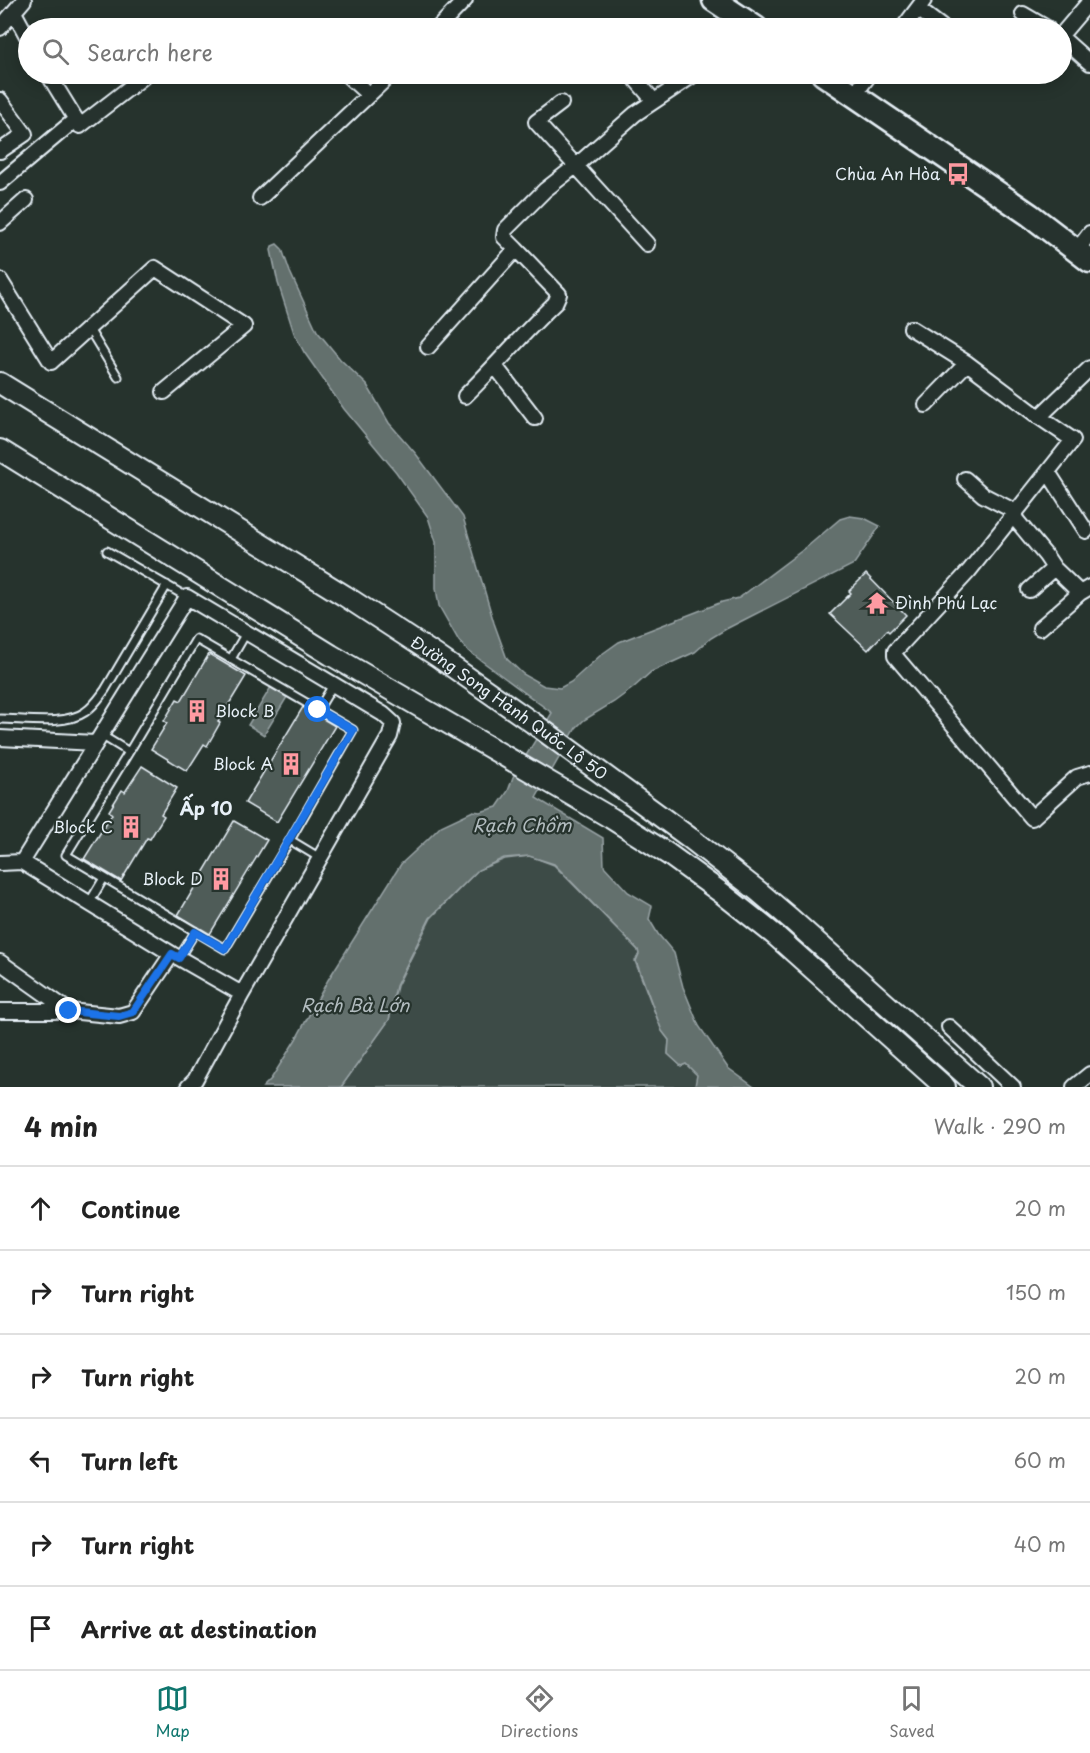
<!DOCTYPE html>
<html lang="en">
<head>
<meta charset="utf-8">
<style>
  :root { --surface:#fff; --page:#f2f2f2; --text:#222; --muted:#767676; --line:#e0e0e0; --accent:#0f766e }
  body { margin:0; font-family:"Playpen Sans",sans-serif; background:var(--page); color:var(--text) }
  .stop { position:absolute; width:18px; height:18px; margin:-14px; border:4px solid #1a73e8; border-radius:50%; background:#fff }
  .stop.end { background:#1a73e8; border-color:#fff; box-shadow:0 2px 6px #0008 }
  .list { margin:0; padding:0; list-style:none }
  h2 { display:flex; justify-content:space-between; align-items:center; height:78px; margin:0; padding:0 24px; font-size:26px }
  h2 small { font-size:20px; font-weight:400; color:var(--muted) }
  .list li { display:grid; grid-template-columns:39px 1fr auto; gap:18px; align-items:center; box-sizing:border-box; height:84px; padding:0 24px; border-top:2px solid var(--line) }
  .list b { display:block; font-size:22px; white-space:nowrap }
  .list em { font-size:20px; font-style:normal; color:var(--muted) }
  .icon { flex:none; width:33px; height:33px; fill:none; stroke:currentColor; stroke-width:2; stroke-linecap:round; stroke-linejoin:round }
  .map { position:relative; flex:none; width:1090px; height:1087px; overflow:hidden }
  .search { position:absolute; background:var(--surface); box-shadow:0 3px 15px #0003; left:18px; right:18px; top:18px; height:66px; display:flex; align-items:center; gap:15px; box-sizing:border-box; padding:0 21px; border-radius:33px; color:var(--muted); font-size:22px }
  .sheet { height:582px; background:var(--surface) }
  nav { display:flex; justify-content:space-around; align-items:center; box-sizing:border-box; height:84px; border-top:2px solid var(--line); background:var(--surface); font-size:16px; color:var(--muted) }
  nav a { display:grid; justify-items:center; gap:3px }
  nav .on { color:var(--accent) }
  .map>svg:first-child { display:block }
  .green { fill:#3e4b47; stroke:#939ea0; stroke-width:1.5 }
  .water { fill:#636f6d; stroke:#98a3a5; stroke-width:1.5 }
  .building { fill:#505c59; stroke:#e8f1f8; stroke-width:1.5 }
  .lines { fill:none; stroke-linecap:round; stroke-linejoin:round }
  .service-casing { stroke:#e8f1f8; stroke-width:11 }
  .minor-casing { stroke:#e8f1f8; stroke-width:18 }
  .secondary-casing { stroke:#e8f1f8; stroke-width:24 }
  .trunk-casing { stroke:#e8f1f8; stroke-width:27 }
  .service { stroke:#26332d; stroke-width:7 }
  .minor { stroke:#26332d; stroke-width:14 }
  .secondary { stroke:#26332d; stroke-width:20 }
  .trunk { stroke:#26332d; stroke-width:22 }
  .route { stroke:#1a73e8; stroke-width:8 }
  .labels { text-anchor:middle; stroke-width:4.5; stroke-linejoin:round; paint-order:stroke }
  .poi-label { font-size:16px; fill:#e8f1f8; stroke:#26332d; text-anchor:end }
  .street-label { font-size:16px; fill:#e8f1f8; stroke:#26332d }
  .neighbourhood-label { font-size:18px; font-weight:bold; fill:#e8f1f8; stroke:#26332d }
  .water-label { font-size:18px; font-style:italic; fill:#b3bdc0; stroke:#26332d }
</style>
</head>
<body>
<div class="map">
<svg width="1090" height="1087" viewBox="0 0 1090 1087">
  <rect width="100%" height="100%" fill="#26332d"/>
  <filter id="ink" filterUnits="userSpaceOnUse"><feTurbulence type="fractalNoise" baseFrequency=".0167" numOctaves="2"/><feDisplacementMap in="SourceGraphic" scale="12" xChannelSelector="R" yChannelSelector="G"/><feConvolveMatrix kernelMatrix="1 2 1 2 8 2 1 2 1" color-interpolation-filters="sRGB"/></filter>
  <g filter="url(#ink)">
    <path class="green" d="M530 856 554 865 638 950 639 954 635 961 662 1031 669 1040 668 1054 681 1066 686 1064 698 1075 696 1087H341L389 1020 397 986 431 918 478 870 505 859Z"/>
    <path class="water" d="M277 244 282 249 290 272 317 331 340 359 367 385 389 423 416 454 463 517 494 623 507 659 523 674 544 686 560 688 571 682 602 654 619 642 722 602 739 598 808 546 840 519 850 516 864 518 880 526 854 564 726 629 711 638 695 652 651 672 633 688 614 702 584 720 576 728 536 798 603 838 604 866 628 892 652 906 649 919 658 934 674 953 683 987 699 1026 728 1068 754 1087 695 1086 697 1075 686 1064 681 1066 668 1054 669 1040 662 1031 636 961 639 954 638 950 554 864 529 856 504 858 478 870 430 918 396 986 389 1020 341 1087H263L271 1079 296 1039 328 980 401 864 427 840 441 826 473 811 480 812 497 807 508 791 513 777 552 713 467 650 459 641 439 606 436 588V542L428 517 396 472 344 409 304 352 294 333 278 283 271 250 272 246Z
      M271 687 287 697 264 735 248 725Z"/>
    <path class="building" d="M866 574 906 615 889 632 887 630 868 650 830 614 851 593 849 591Z
      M209 654 246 676 218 722 220 723 207 746 204 744 187 771 151 749 167 723 164 721 177 699 181 701Z
      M303 707 335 726 277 822 245 803Z
      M142 766 177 788 161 814 164 816 150 839 147 838 121 881 84 859 112 814 109 811 122 790 125 792Z
      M234 821 267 840 210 934 178 915Z"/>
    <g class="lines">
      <g class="service-casing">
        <path id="service" d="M334 27 336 28
          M89 329 118 377
          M107 551 187 597
          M231 659 246 633
          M318 710 333 685
          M0 719C24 719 65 726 85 712 94 706 99 698 105 690L167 585
          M101 735 129 752 196 639 353 730 290 840
          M129 752 66 855 225 949 290 840 320 858
          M89 903 104 878
          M179 958 195 932"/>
      </g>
      <g class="minor-casing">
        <path id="minor" d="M918 9 943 28
          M14 12 28 38
          M1023 14 1047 28
          M0 28 24 0
          M438 28 465 0
          M903 28 924 0
          M1062 34 1090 1
          M1062 38 1090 63
          M48 74 80 126 142 78
          M346 74 369 95
          M631 74 654 101
          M854 95 870 74
          M0 100 25 134 0 151
          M561 103 536 122 647 244
          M0 183 76 119
          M260 198 391 74
          M0 223 26 200
          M1077 250 1090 233
          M0 280 51 362 155 268 244 326 164 392
          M911 328 967 363
          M428 347 516 249 504 237 505 230 545 190 577 165 635 114 695 74
          M495 366 535 418
          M1090 368 1039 417 1073 440 969 571 895 651V656L1032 818 1077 777 1090 773
          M465 396C496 366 523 333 555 303L559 294 516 249
          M926 405 967 363 1039 417
          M1048 472 1086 531
          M965 479 983 495 1016 512
          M1013 516 1046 556 1054 568 1029 590
          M1054 568 1080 593
          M187 597 383 714 393 723 390 736 242 994 172 954 22 862Z
          M1040 628 1080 593 1090 587
          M0 738 95 743
          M0 863 22 862
          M0 962 69 1011
          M0 1011H69L119 1016 133 1012 172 954
          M949 1027 1013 1087
          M188 1087 195 1080 242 994
          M1074 1087 1090 1074"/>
      </g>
      <g class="secondary-casing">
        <g id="secondary">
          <path id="s1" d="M0 383 345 596 437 656 533 723 690 838 758 891 791 919 979 1087"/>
          <path d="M0 450 331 655 611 818 668 854 723 894 776 936 945 1087"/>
        </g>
      </g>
      <g class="trunk-casing">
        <path id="trunk" d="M714 0 756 28
          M823 74 1030 215 1090 261"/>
      </g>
      <use href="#service" class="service"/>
      <use href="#minor" class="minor"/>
      <use href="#secondary" class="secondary"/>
      <use href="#trunk" class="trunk"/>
    </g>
  </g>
  <g class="lines" filter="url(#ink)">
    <path class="route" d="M69 1011 119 1016 133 1012 172 954 179 958 195 932 225 949 353 730 318 710"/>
  </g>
  <defs>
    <g id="bus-bare" transform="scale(1.8)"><path d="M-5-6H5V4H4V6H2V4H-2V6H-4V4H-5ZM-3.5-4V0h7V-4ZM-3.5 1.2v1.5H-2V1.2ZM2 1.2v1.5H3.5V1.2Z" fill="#ff9aa2" stroke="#26332d" stroke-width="2.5" paint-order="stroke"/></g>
    <g id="temple-bare" transform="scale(1.8)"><path d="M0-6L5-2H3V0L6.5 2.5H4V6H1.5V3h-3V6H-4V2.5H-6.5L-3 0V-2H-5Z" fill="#ff9aa2" stroke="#26332d" stroke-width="2.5" paint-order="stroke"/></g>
    <g id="building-bare" transform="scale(1.8)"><path d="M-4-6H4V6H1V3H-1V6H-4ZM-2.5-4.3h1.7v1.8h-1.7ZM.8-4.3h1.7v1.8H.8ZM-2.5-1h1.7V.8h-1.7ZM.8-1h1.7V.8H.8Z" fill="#ff9aa2" stroke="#26332d" stroke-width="2.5" paint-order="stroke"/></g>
  </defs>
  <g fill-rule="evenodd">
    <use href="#bus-bare" x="958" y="174"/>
    <use href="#temple-bare" x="877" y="603"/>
    <use href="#building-bare" x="197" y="711"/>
    <use href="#building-bare" x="291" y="764"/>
    <use href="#building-bare" x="131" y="827"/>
    <use href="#building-bare" x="221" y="879"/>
  </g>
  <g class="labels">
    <g class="poi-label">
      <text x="940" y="180">Chùa An Hòa</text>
      <text x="895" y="609" text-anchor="start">Đình Phú Lạc</text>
      <text x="215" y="717" text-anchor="start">Block B</text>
      <text x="273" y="770">Block A</text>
      <text x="113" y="833">Block C</text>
      <text x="203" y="885">Block D</text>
    </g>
    <g class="street-label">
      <text dy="6" stroke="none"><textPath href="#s1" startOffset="604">Đường Song Hành Quốc Lộ 50</textPath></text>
    </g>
    <g class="neighbourhood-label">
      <text x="206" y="815">Ấp 10</text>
    </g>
    <g class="water-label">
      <text x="522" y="832">Rạch Chồm</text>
      <text x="355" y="1012">Rạch Bà Lớn</text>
    </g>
  </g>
</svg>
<div class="stop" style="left:318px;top:710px"></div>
<div class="stop end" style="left:69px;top:1011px"></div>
<div class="search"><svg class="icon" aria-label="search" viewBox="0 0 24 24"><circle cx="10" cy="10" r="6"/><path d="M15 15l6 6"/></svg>Search here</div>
</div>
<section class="sheet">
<h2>4 min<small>Walk · 290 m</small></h2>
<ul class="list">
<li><svg class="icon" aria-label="ahead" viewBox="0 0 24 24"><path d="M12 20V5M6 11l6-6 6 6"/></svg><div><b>Continue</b></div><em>20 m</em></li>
<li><svg class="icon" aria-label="right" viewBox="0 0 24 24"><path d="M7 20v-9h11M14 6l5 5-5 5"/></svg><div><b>Turn right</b></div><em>150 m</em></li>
<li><svg class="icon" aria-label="right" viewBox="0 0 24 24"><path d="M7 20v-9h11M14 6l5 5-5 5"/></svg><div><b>Turn right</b></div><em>20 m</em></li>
<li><svg class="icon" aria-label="left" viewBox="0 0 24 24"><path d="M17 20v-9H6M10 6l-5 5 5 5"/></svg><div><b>Turn left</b></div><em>60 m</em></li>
<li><svg class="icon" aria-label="right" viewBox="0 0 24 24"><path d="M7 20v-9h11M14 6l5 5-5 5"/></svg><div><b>Turn right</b></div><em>40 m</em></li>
<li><svg class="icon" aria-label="arrive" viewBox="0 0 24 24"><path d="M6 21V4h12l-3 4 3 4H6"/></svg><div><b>Arrive at destination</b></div></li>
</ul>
</section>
<nav>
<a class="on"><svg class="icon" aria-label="map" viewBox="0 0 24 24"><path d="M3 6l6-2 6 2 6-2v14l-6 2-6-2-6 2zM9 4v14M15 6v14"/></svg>Map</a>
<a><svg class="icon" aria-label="directions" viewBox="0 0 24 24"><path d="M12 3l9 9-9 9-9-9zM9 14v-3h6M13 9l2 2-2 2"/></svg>Directions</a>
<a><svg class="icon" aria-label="saved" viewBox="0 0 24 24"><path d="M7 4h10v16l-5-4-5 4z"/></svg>Saved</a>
</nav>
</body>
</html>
